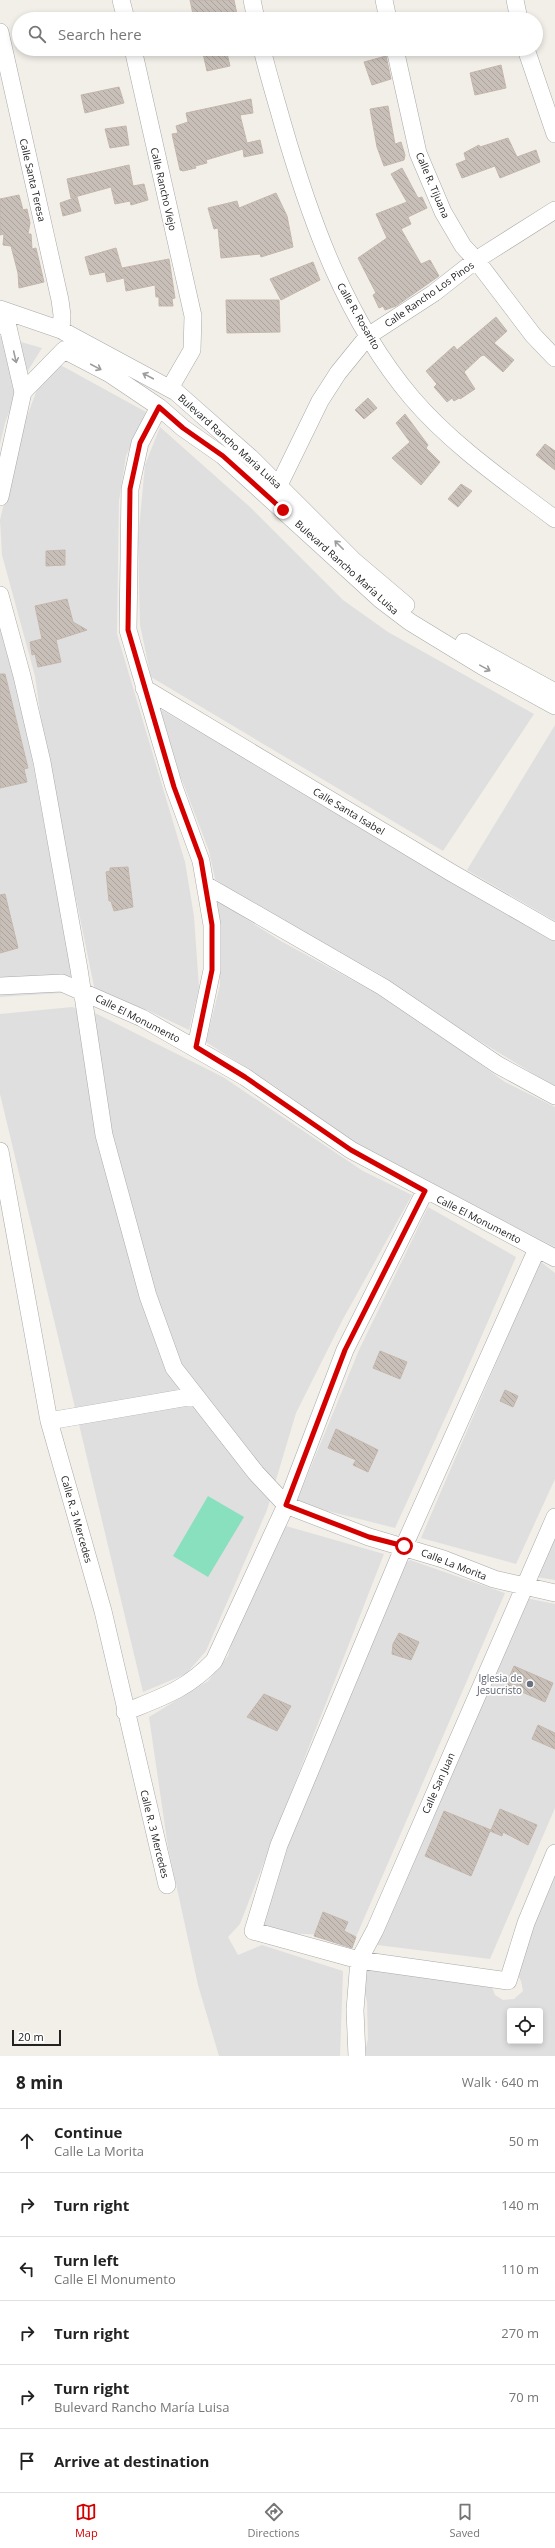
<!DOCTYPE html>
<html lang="en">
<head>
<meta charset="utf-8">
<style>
  :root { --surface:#fff; --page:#f6f6f6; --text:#222; --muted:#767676; --line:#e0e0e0; --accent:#d40000 }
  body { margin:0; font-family:"Open Sans",sans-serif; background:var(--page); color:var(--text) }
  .controls { position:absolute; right:12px; bottom:12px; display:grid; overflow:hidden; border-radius:4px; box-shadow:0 2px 6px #0003 }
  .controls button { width:36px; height:36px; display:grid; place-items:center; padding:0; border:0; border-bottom:1px solid var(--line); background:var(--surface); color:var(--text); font:20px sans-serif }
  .scale { position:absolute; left:12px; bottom:10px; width:49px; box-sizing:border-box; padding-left:4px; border:2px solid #222; border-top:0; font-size:11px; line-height:14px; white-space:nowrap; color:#222; -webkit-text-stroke:3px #fff; paint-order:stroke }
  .stop { position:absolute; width:12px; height:12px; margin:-9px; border:3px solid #d40000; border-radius:50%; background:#fff }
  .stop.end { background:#d40000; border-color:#fff; box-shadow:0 1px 4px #0008 }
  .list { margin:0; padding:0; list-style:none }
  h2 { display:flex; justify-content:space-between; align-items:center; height:52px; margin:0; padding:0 16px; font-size:17px }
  h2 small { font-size:13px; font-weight:400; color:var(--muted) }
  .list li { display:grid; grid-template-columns:26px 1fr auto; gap:12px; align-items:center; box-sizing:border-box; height:64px; padding:0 16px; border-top:1px solid var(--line) }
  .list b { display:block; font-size:15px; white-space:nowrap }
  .list p { margin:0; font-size:13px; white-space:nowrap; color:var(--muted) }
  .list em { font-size:13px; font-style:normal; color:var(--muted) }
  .icon { flex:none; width:22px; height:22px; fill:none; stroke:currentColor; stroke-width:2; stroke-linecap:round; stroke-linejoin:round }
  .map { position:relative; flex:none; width:555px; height:2056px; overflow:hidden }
  .search { position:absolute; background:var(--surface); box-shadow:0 2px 6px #0003; left:12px; right:12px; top:12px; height:44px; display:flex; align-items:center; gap:10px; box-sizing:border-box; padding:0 14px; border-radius:22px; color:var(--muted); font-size:15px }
  .sheet { height:436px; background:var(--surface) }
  nav { display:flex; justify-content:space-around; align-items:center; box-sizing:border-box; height:56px; border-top:1px solid var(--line); background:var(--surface); font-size:11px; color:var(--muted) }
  nav a { display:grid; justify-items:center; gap:2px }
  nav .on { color:var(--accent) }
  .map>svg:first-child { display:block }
  .residential { fill:#e0dfdf; fill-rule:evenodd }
  .pitch { fill:#88e0be }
  .building { fill:url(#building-back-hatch); stroke:#c4b6ab }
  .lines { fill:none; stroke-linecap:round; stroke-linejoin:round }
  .minor-casing { stroke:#a9a9a9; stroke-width:18 }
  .minor { stroke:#fff; stroke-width:17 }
  .oneway { stroke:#9c9c9c }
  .route { stroke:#d40000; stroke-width:5 }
  .worship-dot { fill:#6b7280; stroke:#fff; stroke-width:1.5 }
  .labels { text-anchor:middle; stroke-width:3.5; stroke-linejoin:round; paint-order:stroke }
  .street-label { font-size:10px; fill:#222; stroke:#fff }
  .worship-label { font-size:10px; fill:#5b616d; stroke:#fff; text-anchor:end }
</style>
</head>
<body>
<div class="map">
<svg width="555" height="2056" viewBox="0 0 555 2056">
  <defs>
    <pattern id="building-back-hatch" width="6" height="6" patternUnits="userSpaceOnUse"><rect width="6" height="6" fill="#c7bfb8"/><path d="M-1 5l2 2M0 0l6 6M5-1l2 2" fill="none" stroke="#aba49e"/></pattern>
  </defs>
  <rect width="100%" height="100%" fill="#f2efe9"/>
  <path class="residential" d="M0 336 42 348 19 385 5 423 0 444Z
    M55 362 146 412 126 456 119 501 117 634 185 862 194 916 199 988 189 1030 147 1010 95 991 45 748 35 676 2 555 0 520 20 435 44 371Z
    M160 427 250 507 343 600 388 632 534 714 443 851 151 677 140 625 138 539 145 465Z
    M0 618 26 726 75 992 0 997Z
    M160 709 555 938V1087L460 1029 381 975 237 894 215 879 209 851 180 775Z
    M555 725V921L467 870Z
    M215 899 279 940 374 992 434 1031 505 1082 555 1107V1247L366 1151 275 1086 206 1042 220 985V948Z
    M72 1007 97 1014 223 1077 363 1171 412 1195 343 1319 296 1413 267 1510 206 1651 186 1674 143 1692 0 1094V1014Z
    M428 1207 516 1257 462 1381 395 1528 296 1503 359 1350Z
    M540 1261 555 1273V1479L516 1564 421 1538Z
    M555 1517V1580L530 1576Z
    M286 1526 384 1554 240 1924 228 1937 238 1955 262 1945 343 1971 340 2056H219L198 1985 168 1847 149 1717 208 1681 228 1656 247 1588Z
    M410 1560 505 1593 356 1937 253 1931 394 1570Z
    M521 1597 555 1604V1808L490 1959 369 1944Z
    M555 1853V2056H364L368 2039 367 2002 360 1977 369 1964 491 1984 495 1995 503 2000 514 1999 523 1991 521 1981 516 1972ZM510 2011H540V2041H510Z"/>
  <path class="pitch" d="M208 1496 244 1517 208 1577 173 1556Z"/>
  <path class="building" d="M190 0H234L238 19H194Z
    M202 49H226L230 66 207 71Z
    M386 56 391 79 372 85 364 62Z
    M501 65 506 88 475 95 470 73Z
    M119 87 124 103 85 113 81 95Z
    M251 99 253 113 240 115 247 143 260 140 263 153 244 157 243 149 206 160 207 163 195 166 196 168 183 171 180 170 172 134 178 133 176 126 188 122 186 113Z
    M388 106 395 144 401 142 405 155 404 160 384 166 377 147 370 109Z
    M126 126 129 145 110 148 105 129Z
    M508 138 517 157 536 150 540 162 500 178 495 166 462 178 456 164 466 160 464 153 479 145 480 147Z
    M129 165 133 186 144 184 148 200 131 205 130 201 115 204 111 187 71 198 67 179Z
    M402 168 418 198 422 197 427 208 408 217 411 224 401 229 421 264 430 260 439 276 396 306 385 310 383 306 379 308 373 295 376 293 358 258 387 238 376 214 407 202 391 174Z
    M276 193 287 216 293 247 261 257 260 254 221 258 218 228 214 229 208 208 237 201 239 208Z
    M19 195 23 210 27 209 30 223 28 234H31L32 249 36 248 44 282 19 288 18 273 11 246 3 245 4 234 0 235V199Z
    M77 197 81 211 63 216 60 203Z
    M116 248 124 276 122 268 169 259 175 298 172 299 173 306H159V297H156L155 285 126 291 124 278 107 282 105 272 90 275 85 257Z
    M313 262 320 280 281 300 270 279Z
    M226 300H279L280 332 227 333Z
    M496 317 507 331 494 343 514 360 503 372 484 355 481 356 464 372 475 389 460 399 459 398 454 401 452 398 447 402 434 387 437 384 426 371 454 346 457 350Z
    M368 398 377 408 364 419 355 410Z
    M405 414 428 445 426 448 440 462 421 485 392 458 410 442 396 423Z
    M545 444 555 451V470L536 455Z
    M461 484 472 491 458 507 448 499Z
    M65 550V565L46 566V551Z
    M67 599 73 622 87 630 56 640 61 662 38 667 35 654 32 655 30 642 42 639 35 606Z
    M0 674H5L28 768 24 769 27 782 0 788Z
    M128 867 133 907 114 911 111 901H109L106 872 110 871V868Z
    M5 894 18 948 0 953V895Z
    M380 1351 407 1362 400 1379 373 1368Z
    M505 1390 518 1396 513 1407 500 1401Z
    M336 1429 378 1450 368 1472 353 1465 356 1460 328 1448Z
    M399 1633 419 1642 411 1660 392 1654 393 1644Z
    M514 1666 553 1683 545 1702 506 1685Z
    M264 1694 291 1706 277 1731 247 1717Z
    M538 1725 555 1733V1749L532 1739Z
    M500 1809 537 1825 528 1845 503 1832 502 1836 490 1831 471 1876 425 1856 444 1811 491 1830Z
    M323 1912 348 1922 344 1931 356 1937 352 1948 314 1936Z"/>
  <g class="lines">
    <g class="minor-casing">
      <path id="minor" d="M121 0 126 19
        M252 0 256 19
        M384 0 388 19
        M515 0 519 19
        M0 32 60 300 62 315 61 330
        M133 49 193 316 192 350 170 388
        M262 49C268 74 276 100 283 125 311 222 346 320 412 398 452 445 506 482 555 519
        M395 49 418 153 443 212 463 246 476 260 533 335 555 358
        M526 49 555 134
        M0 309 61 330 176 392 252 459 354 561 406 605
        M0 325 8 327 23 392 64 350 110 374 159 407 183 428 223 456 381 600 410 622 482 666 555 706
        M159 407 140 443 130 489 128 630 174 787 201 861 212 925V970L196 1047
        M279 485 320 401 338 373 368 336 434 293 476 260 555 210
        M0 497 23 392
        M0 595 22 676 42 762 79 969 104 1135 148 1296 174 1368 256 1473 286 1505 369 1537 443 1559 494 1579 555 1593
        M464 642 555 692
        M144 688 452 873 555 932
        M206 885 383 987 498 1065 555 1096
        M0 986 62 983 142 1018 245 1077 351 1150 555 1258
        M0 1151 49 1421 103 1611 167 1885
        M537 1249 404 1546 307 1778 279 1845 253 1931 359 1960 508 1981 526 1923 555 1853
        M49 1421 194 1396
        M125 1712C162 1697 186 1690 214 1661L286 1505 345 1350 425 1191
        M357 2056 355 2010 359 1960 375 1930 555 1517"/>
    </g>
    <use href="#minor" class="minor"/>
  </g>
  <defs><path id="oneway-shaft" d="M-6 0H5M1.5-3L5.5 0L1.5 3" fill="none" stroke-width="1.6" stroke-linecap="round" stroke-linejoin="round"/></defs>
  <g class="oneway">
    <use href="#oneway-shaft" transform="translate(15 357) rotate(77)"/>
    <use href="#oneway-shaft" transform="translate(96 367) rotate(28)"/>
    <use href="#oneway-shaft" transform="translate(148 376) rotate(-152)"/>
    <use href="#oneway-shaft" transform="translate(339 545) rotate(-135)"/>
    <use href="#oneway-shaft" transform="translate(485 668) rotate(29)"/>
  </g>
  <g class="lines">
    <path class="route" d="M283 510 223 456 183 428 159 407 140 443 130 489 128 630 174 787 201 860 212 925V970L196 1047 245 1077 351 1150 425 1191 345 1350 286 1505 369 1537 404 1546"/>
  </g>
  <circle class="worship-dot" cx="530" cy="1684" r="4"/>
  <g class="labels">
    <g class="street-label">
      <text transform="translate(33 180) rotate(77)" y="4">Calle Santa Teresa</text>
      <text transform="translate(433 185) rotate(67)" y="4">Calle R. Tijuana</text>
      <text transform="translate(164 189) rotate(77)" y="4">Calle Rancho Viejo</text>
      <text transform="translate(429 294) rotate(-35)" y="4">Calle Rancho Los Pinos</text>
      <text transform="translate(359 316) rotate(60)" y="4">Calle R. Rosarito</text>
      <text transform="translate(230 441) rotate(42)" y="4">Bulevard Rancho Maria Luisa</text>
      <text transform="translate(347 567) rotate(42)" y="4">Bulevard Rancho María Luisa</text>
      <text transform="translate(349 811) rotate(31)" y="4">Calle Santa Isabel</text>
      <text transform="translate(138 1018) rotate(27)" y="4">Calle El Monumento</text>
      <text transform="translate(479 1219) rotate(27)" y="4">Calle El Monumento</text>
      <text transform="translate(77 1519) rotate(74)" y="4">Calle R. 3 Mercedes</text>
      <text transform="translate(454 1564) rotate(21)" y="4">Calle La Morita</text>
      <text transform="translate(438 1783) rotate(-66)" y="4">Calle San Juan</text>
      <text transform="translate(155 1834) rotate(76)" y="4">Calle R. 3 Mercedes</text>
    </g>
    <g class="worship-label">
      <text x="522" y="1682">Iglesia de<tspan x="522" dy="12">Jesucristo</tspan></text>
    </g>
  </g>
</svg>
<div class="controls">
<button><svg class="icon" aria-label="locate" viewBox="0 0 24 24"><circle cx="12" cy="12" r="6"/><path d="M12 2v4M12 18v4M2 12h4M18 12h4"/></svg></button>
</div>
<div class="scale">20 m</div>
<div class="stop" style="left:404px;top:1546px"></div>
<div class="stop end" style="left:283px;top:510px"></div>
<div class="search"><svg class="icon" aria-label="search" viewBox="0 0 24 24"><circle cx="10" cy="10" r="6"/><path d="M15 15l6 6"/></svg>Search here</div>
</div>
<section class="sheet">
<h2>8 min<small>Walk · 640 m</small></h2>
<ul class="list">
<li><svg class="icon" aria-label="ahead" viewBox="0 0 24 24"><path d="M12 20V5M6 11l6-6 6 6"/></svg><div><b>Continue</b><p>Calle La Morita</p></div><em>50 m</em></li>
<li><svg class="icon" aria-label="right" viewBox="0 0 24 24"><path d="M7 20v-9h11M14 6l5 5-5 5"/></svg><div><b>Turn right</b></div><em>140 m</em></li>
<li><svg class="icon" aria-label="left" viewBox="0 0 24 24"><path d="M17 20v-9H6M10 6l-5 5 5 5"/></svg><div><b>Turn left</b><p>Calle El Monumento</p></div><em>110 m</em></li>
<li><svg class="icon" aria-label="right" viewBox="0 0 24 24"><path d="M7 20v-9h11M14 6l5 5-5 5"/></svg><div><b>Turn right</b></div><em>270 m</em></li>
<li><svg class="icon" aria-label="right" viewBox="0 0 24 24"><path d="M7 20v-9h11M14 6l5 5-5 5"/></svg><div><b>Turn right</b><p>Bulevard Rancho María Luisa</p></div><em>70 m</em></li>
<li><svg class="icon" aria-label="arrive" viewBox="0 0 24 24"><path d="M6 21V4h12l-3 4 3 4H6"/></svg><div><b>Arrive at destination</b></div></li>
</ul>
</section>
<nav>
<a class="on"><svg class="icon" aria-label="map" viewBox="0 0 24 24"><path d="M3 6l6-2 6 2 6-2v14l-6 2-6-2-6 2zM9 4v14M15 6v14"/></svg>Map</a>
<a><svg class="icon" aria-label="directions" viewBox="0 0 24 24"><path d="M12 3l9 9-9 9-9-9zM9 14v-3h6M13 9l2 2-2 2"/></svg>Directions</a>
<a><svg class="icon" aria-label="saved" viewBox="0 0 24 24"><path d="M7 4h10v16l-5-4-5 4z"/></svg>Saved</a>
</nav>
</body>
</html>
